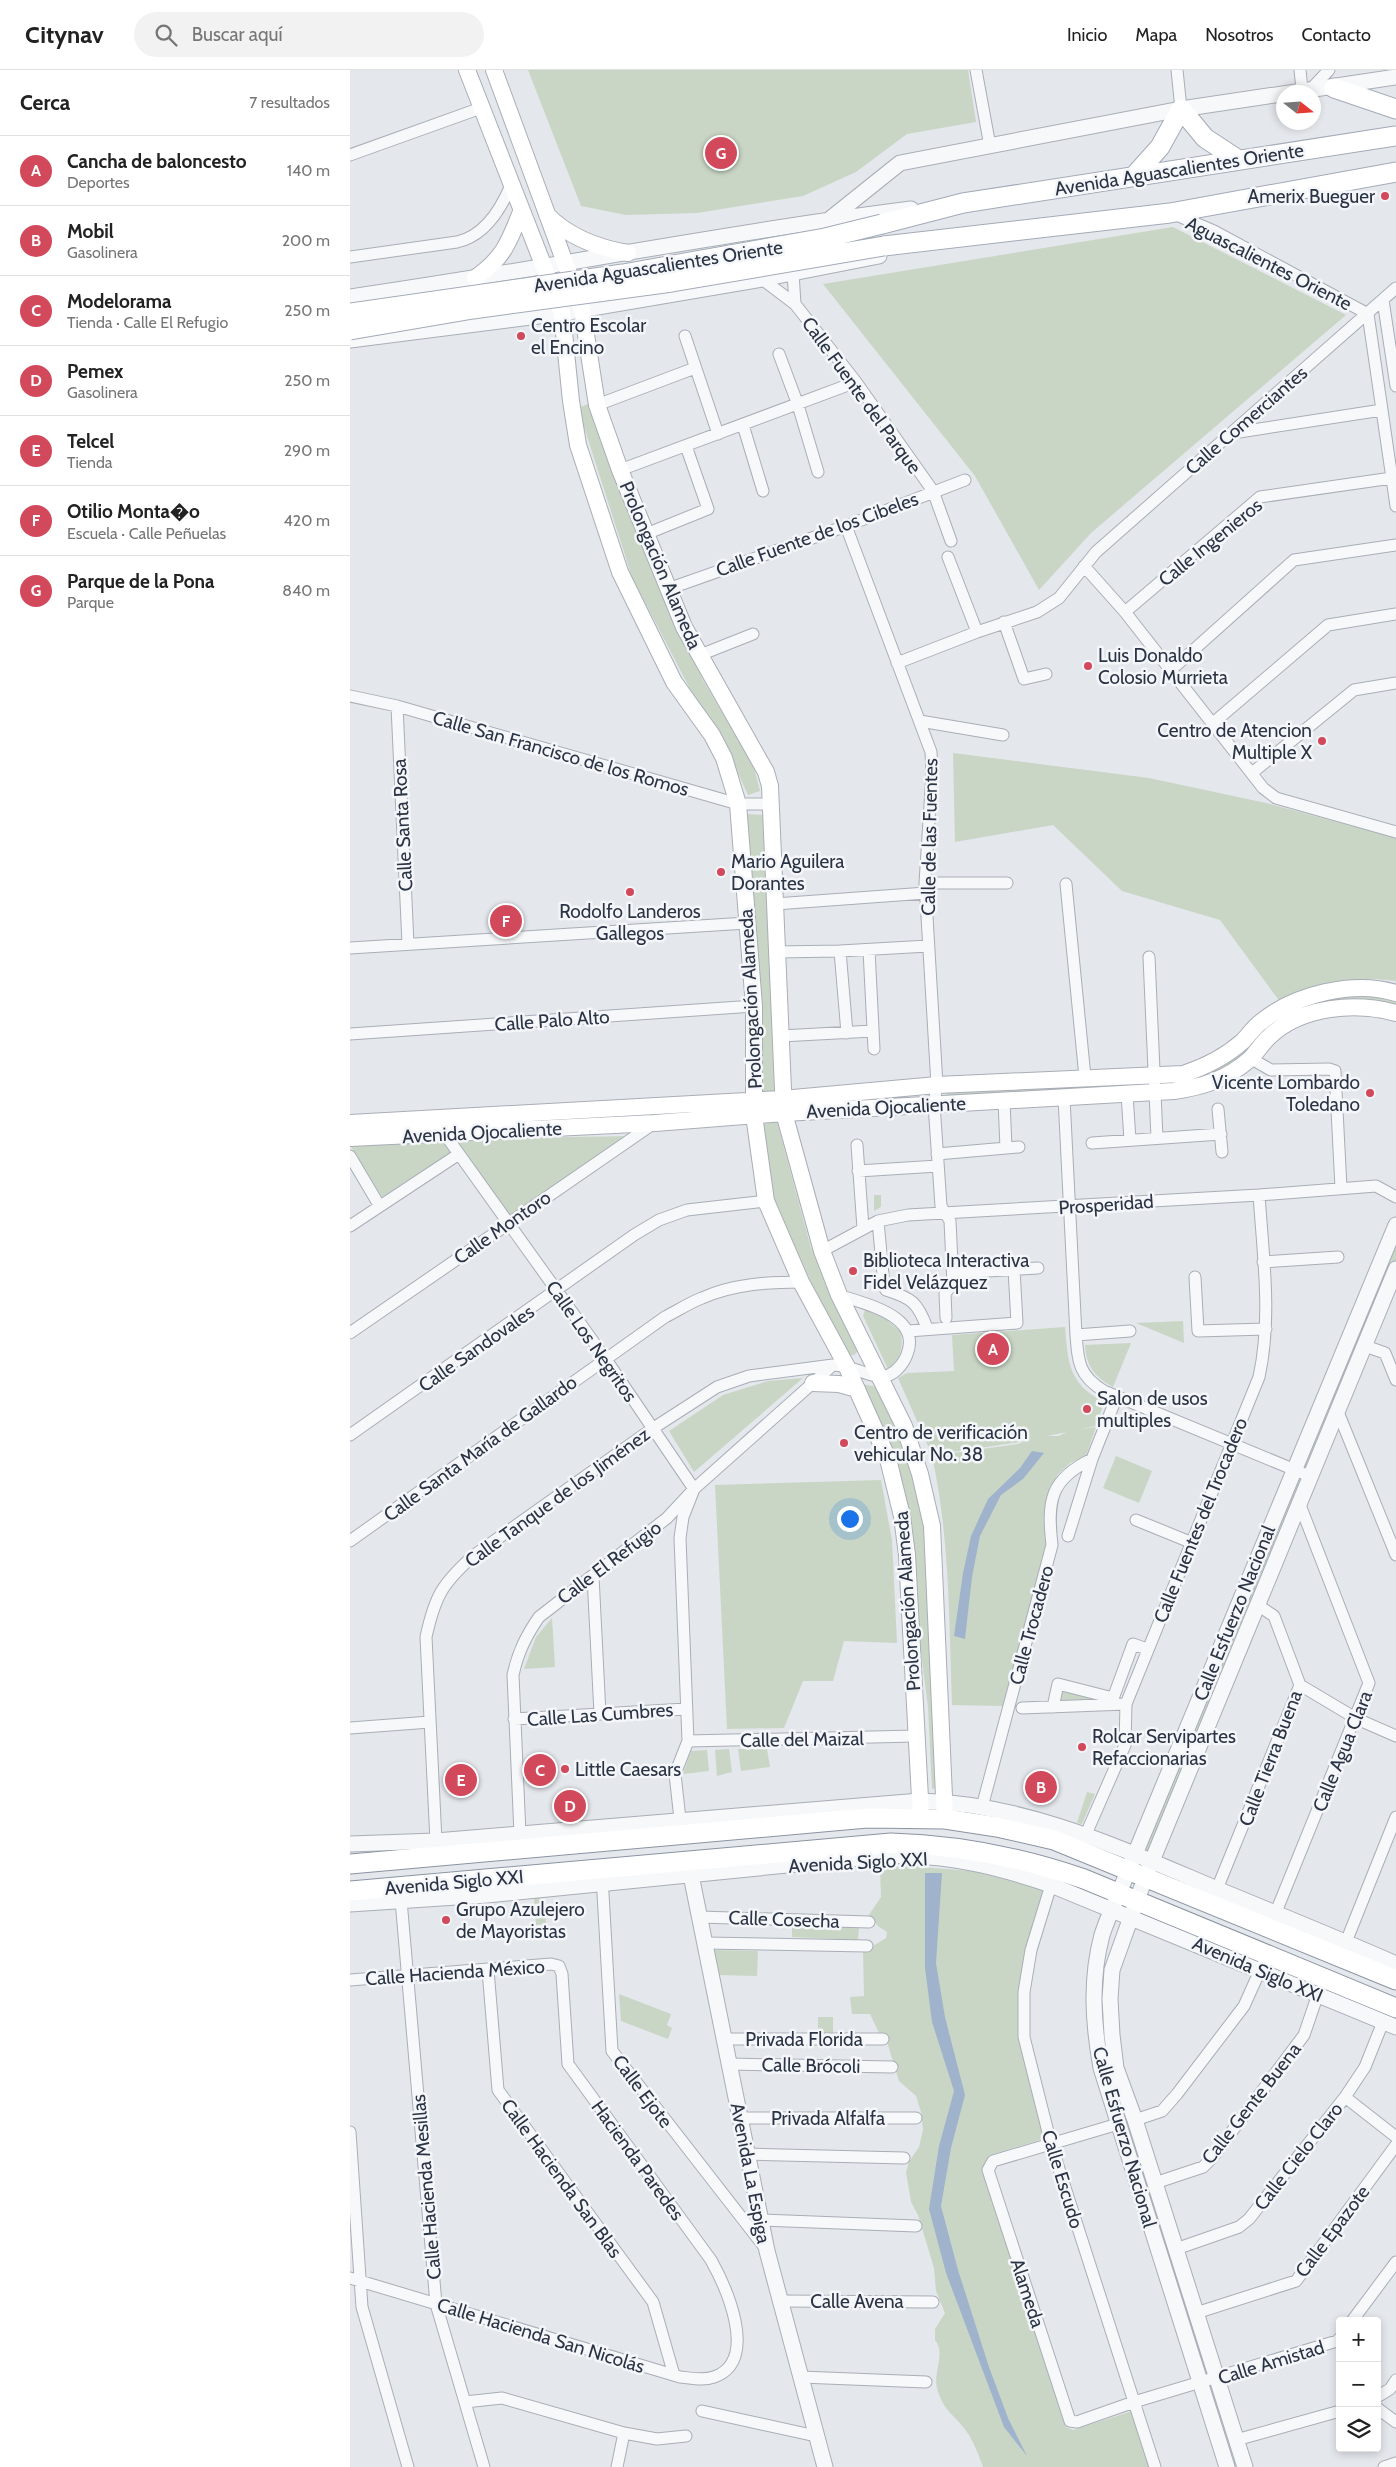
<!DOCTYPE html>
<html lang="es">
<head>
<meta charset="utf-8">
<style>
  :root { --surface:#fff; --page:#f2f2f2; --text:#222; --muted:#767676; --line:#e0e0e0; --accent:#d1495b }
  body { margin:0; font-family:Cabin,sans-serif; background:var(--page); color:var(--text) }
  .controls { position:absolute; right:15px; bottom:15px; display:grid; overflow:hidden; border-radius:5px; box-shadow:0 2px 8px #0003 }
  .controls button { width:45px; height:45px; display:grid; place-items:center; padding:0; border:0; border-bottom:1px solid var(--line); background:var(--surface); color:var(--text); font:25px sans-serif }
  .compass { position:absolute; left:926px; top:15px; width:45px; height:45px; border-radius:50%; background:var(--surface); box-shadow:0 2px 8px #0003; rotate:107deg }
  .you { position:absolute; left:499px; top:1448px; width:18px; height:18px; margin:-12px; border:4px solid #fff; border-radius:50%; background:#1a73e8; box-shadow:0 0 0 8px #1a73e833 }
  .badge { display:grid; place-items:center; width:32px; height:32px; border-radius:50%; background:var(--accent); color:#fff; font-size:16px; font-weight:700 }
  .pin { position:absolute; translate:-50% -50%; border:2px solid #fff; box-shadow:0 1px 5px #0006 }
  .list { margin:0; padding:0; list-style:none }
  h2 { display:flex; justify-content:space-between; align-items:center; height:65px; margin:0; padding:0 20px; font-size:21px }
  h2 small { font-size:16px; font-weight:400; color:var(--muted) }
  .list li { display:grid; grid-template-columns:32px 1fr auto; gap:15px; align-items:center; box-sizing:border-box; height:70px; padding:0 20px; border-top:1px solid var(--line) }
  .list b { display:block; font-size:19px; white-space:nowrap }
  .list p { margin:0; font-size:16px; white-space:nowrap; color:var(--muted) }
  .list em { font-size:16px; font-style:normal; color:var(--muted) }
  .icon { flex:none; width:28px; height:28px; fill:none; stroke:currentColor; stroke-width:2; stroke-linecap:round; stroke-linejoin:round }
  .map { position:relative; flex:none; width:1046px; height:2397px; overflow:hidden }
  header { display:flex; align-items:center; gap:30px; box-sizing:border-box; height:70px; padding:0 25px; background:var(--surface); border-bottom:1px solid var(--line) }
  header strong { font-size:24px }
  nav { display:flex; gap:28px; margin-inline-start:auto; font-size:18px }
  .search { width:350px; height:45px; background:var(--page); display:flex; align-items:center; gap:12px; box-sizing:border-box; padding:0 18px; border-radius:28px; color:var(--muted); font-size:19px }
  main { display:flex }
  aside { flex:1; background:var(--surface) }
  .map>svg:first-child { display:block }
  .green { fill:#c9d6c5 }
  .water { fill:#9fb4cc }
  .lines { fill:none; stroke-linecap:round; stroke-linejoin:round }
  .minor-casing { stroke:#a9aeb7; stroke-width:13 }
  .tertiary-casing { stroke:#a9aeb7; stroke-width:17 }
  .secondary-casing { stroke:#a9aeb7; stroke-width:18 }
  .primary-casing { stroke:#a3abb8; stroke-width:21 }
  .trunk-casing { stroke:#8b94a3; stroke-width:21 }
  .minor { stroke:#f7f8fa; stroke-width:11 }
  .tertiary { stroke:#f7f8fa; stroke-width:15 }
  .secondary { stroke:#fff; stroke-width:16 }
  .primary { stroke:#fff; stroke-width:19 }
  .trunk { stroke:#fff; stroke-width:19 }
  .primary-bridge-casing { stroke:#a3abb8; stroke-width:21; stroke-linecap:butt }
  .primary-bridge { stroke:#fff; stroke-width:19 }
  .poi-dot { fill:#d1495b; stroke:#f4f6f9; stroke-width:2 }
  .labels { text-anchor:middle; stroke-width:5; stroke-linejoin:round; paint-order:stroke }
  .street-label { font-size:19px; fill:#2b3445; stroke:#f4f6f9 }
  .poi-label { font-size:19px; fill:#2b3445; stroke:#f4f6f9; text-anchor:start }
</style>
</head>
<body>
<header>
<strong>Citynav</strong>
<div class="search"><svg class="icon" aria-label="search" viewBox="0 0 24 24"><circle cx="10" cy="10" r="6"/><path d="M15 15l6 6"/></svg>Buscar aquí</div>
<nav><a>Inicio</a><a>Mapa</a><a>Nosotros</a><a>Contacto</a></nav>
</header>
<main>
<aside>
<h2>Cerca<small>7 resultados</small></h2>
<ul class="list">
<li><span class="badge">A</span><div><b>Cancha de baloncesto</b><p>Deportes</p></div><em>140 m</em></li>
<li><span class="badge">B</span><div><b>Mobil</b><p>Gasolinera</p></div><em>200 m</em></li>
<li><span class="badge">C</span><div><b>Modelorama</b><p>Tienda · Calle El Refugio</p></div><em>250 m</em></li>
<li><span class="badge">D</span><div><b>Pemex</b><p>Gasolinera</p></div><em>250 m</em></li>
<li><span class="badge">E</span><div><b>Telcel</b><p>Tienda</p></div><em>290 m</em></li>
<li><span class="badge">F</span><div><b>Otilio Monta�o</b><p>Escuela · Calle Peñuelas</p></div><em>420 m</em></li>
<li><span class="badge">G</span><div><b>Parque de la Pona</b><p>Parque</p></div><em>840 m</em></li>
</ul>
</aside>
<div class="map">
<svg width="1046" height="2397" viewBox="0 0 1046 2397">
  <rect width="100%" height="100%" fill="#e4e7ec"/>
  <path class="green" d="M178 0H618L626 52 557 64 506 102 453 126 347 143 276 145 231 136Z
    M823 157 996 245 741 463 689 520 625 406 473 214Z
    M243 332 310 517 353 610 404 697 410 721 398 725 378 681 342 623 282 507 228 338Z
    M603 683 799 708 916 733 1046 768V911C999 905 974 916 930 932L870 850 772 821 703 755 605 772Z
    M397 744 413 745 426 1022 413 1021Z
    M1007 924 1046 929V937L1030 933 921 960 916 953 975 929Z
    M911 962 914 967 885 992 861 1008 813 1015V1011L859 1003Z
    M801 1012V1017L596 1028V1021Z
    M427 1052 461 1178 507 1276 508 1281 504 1285H498L494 1281 422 1129 412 1054Z
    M284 1066 156 1149 106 1069Z
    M91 1069 101 1082 32 1127 0 1075Z
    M524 1125H531V1137L524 1141Z
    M1046 1164V1190L960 1400 949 1395Z
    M515 1240 537 1250 550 1261C554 1276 551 1289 538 1299L513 1246Z
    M833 1251 834 1273 786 1253Z
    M715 1257C718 1294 719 1314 754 1332L746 1356 697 1366H709L718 1361 746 1357 736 1386 720 1393 707 1405 699 1425 697 1474 653 1636 602 1635C599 1552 600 1468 582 1386L668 1374 679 1369 669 1372 582 1385 548 1308 557 1303 604 1301 602 1265Z
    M781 1273 763 1317C745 1307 736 1296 735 1275Z
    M453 1308 344 1402 319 1361 373 1325 418 1311Z
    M512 1314 527 1317 547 1358 563 1401 572 1438 577 1482 585 1718 582 1719 578 1637 568 1560 563 1483Z
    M766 1386 802 1401 789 1433 753 1418Z
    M944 1406 955 1410 802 1782 793 1779Z
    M531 1410 542 1470 547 1573 494 1571 483 1611H453L434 1658 377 1659 365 1415Z
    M202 1548 205 1597 174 1599 186 1567Z
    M712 1620 751 1630 708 1633Z
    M379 1679 382 1702 367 1706 365 1680Z
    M388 1679H417L420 1697 391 1701Z
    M357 1680 359 1701 333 1704 341 1681Z
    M737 1722 745 1724 732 1754 727 1753Z
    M558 1796 621 1801 693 1819 677 1874 670 1928 693 2066 690 2070 640 2085 635 2093 633 2101 716 2357 723 2360 782 2341 800 2397H633C629 2386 625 2375 619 2365 607 2346 593 2342 587 2318 583 2303 596 2282 585 2270V2259L595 2243 586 2221 584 2198 568 2145 561 2132 556 2102 559 2092 569 2077 573 2060 571 2042 566 2026 549 2011 537 1972 530 1965 520 1944H502L500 1927 514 1926 513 1882 536 1868 537 1862 528 1856 519 1845 531 1827 530 1797Z
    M194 1827 196 1854 186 1855 184 1828Z
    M442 1855 509 1857 508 1870 442 1867Z
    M363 1880 408 1881 407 1906 369 1905Z
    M269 1924 321 1944 317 1955 322 1958 318 1969 271 1951Z
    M468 1947H483V1965H468Z"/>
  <path class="water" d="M682 1381 694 1383 673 1409 651 1425 630 1466 622 1507 615 1569 604 1566 613 1503 621 1466 638 1429 670 1398Z
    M575 1803H592L586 1893 595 1947 615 2025 601 2078 591 2136 608 2200 639 2297 658 2348 677 2386 654 2357 596 2203 579 2139 589 2076 604 2021 582 1952 575 1898Z"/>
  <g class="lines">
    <g class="minor-casing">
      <path id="minor" d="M626 0 640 76
        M827 0 831 39
        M950 0 952 19
        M961 19 979 0
        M0 85 131 38
        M824 144 864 161 1018 244 1046 436
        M0 187 107 172C134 166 151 139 161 115
        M443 203 445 234
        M412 209 445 234 506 312 583 421 601 471
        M1033 230 1046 316
        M335 266 368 364
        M429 284 448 335 468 402
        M247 335 345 298
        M393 355 413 421
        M883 363 1032 340
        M270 400 506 312
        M496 456 581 682 582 704 575 813 587 1015 584 1034 591 1136 600 1151 603 1214 595 1223 596 1248
        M296 464 358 439 336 376
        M598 487 627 562
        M734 496 775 542 913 718 926 728 1046 762
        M318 519 496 456 615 410
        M775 542 910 427 1042 408
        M654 552 674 609 696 604
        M350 585 403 564
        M547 593 627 562 687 542 709 528 746 482 1046 218
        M820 601 944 490 1046 475
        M0 626 47 636 388 734H422
        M47 636 58 874
        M570 651 653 665
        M862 654 978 555 1046 544
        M902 703 1004 620 1046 613
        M575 813H657
        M716 814 735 1007
        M425 834 576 823
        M0 878 397 853
        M519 880 524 979
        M490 881 497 963
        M426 882 490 881 578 876
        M799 887 807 1068
        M0 964 404 936
        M431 966 523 961
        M900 988 921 1000 979 999 985 1001 991 1118
        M777 1024 780 1070
        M714 1028 726 1265C728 1292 729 1306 754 1321L962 1407
        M654 1031 656 1078
        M868 1039 872 1082
        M94 1063 255 1288 344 1419 333 1447 330 1468 338 1671 325 1704 330 1749
        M742 1073 871 1064
        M507 1075 513 1158
        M587 1084 669 1077
        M0 1086 29 1135
        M508 1101 588 1096
        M528 1151 534 1216 536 1220C562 1228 568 1233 577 1258
        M0 1156 109 1084
        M472 1181 528 1151 558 1145 909 1125 1026 1116 1046 1127
        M913 1192 988 1187
        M603 1203 688 1198
        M845 1207 848 1261 916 1259
        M558 1261 667 1253 664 1199
        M0 1263 303 1054
        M726 1265 780 1261
        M1015 1276 1035 1283 1046 1310
        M988 1342 1046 1485
        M0 1365 284 1165 309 1150 337 1140 416 1131
        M786 1450 840 1472
        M718 1466 742 1389 767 1326
        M0 1471 315 1247C327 1241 339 1233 352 1228 383 1214 419 1212 451 1212
        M243 1506 250 1644
        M950 1615 1007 1649 1046 1666
        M761 1634 783 1574 797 1579
        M703 1637 708 1614 763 1628
        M672 1638 776 1634
        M164 1649 336 1639
        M0 1658 80 1652
        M338 1671 566 1666
        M632 1737 702 1475C697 1431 700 1409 742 1389
        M170 1764 163 1605C168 1582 176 1566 189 1547L317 1448 344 1419 483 1295C499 1295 522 1307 531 1307 542 1306 550 1298 555 1289 576 1246 517 1235 489 1225
        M736 1764 775 1675 776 1634 909 1307C922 1248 913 1185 909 1125
        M86 1771 76 1567C85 1526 92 1514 123 1486L302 1359 367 1317 399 1306 483 1295
        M252 1806 262 1981 416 2179
        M701 1815 681 1880 674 1922V1967L701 2074 805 2397
        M867 1819 950 1615 924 1546 909 1536
        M51 1830 86 2234 134 2397
        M926 1842 1019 1613 950 1435
        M349 1847 519 1852
        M996 1872 1046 1747
        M355 1873 517 1876
        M138 1900 148 2020 303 2232 324 2305
        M0 1910 201 1894 209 1896 212 1904 218 1994 361 2190C376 2217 410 2291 364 2307 353 2311 341 2308 330 2307L0 2208
        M374 1969H533
        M379 1994 542 1997
        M995 2027 1046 2067
        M390 2048H566
        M785 2050 812 2041 827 2024 894 1936 917 1885
        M768 2054 643 2091 638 2100 720 2351 727 2352 784 2332 987 2271 990 2268
        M0 2062 12 2237 58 2397
        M397 2084 554 2088
        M805 2113 853 2097 862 2088 954 1965 968 1924
        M411 2150 566 2156
        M826 2179 889 2157 899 2149 995 2027 1015 1997 1033 1952
        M430 2231 583 2232
        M846 2243 946 2211 1046 2075
        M1002 2251 1046 2192
        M451 2307 576 2312
        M1027 2327 1040 2319 1046 2310
        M115 2332 152 2328 274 2363 307 2369 336 2366
        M1027 2338 1046 2352
        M352 2341 466 2366
        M886 2370 990 2341
        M267 2397 274 2363
        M1034 2397 1046 2393"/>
    </g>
    <g class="tertiary-casing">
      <path id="tertiary" d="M480 149 550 93 831 39 1046 7
        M0 227C188 200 373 163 561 139
        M0 270 212 243 412 209 529 186
        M0 1774 86 1771 570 1731C677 1734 770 1778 867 1819 927 1844 987 1868 1046 1894
        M341 1805 417 2181 475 2397
        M0 1834 137 1825 498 1789C517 1788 536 1785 555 1786 605 1786 654 1799 701 1815L1046 1957
        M877 2397 751 1998C743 1953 740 1910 752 1865 759 1843 770 1822 778 1801L1046 1155
        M895 2397 785 2050 766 1998 762 1965 760 1929 762 1900 795 1808 1046 1199"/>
    </g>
    <g class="secondary-casing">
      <path id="secondary" d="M117 0 212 243 221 331 228 375 270 502 324 612 362 665 374 688 388 734 404 936V1045L416 1131 451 1212 496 1295 538 1389 552 1446 557 1485 571 1747
        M144 0 232 239 247 335 270 400 334 557 416 702 420 716 434 1043 472 1181 489 1225 554 1356 570 1404 582 1456 595 1749
        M197 145C219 167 248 178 278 183
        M125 208C153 189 159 172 171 142
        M0 1053 432 1029 587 1015 833 1004C855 997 875 987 893 971 899 965 904 957 911 952 945 924 1004 910 1046 923
        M0 1068 305 1053 434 1043 824 1021C853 1017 877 1009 900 989 907 982 912 973 920 966 952 936 1006 932 1046 943
        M463 1313 489 1314 507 1319"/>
    </g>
    <g class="primary-casing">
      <path id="primary" d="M984 18 1046 39
        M785 105 810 77 831 39 855 68 887 89
        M532 154 613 133 1046 66
        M534 176 820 143 1046 102"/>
    </g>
    <g class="trunk-casing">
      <path id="trunk" d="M0 1794 517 1748 595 1749 647 1757 704 1770 1046 1910
        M0 1821 541 1773C608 1775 671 1787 734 1809L1046 1938"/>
    </g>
    <use href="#minor" class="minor"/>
    <use href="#tertiary" class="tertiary"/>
    <use href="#secondary" class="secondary"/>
    <use href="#primary" class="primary"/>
    <use href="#trunk" class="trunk"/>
    <g class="primary-bridge-casing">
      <path id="primary-bridge" d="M0 243 273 204 475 168 532 154
        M0 260 123 239 322 212 534 176"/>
    </g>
    <use href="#primary-bridge" class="primary-bridge"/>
  </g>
  <g class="poi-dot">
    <circle cx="1035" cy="126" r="5"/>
    <circle cx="171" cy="266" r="5"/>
    <circle cx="738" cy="596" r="5"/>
    <circle cx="972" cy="671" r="5"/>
    <circle cx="371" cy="802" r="5"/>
    <circle cx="280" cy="822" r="5"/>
    <circle cx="1020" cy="1023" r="5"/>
    <circle cx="503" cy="1201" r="5"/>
    <circle cx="737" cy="1339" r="5"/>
    <circle cx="494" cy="1373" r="5"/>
    <circle cx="732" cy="1677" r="5"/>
    <circle cx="215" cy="1699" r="5"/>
    <circle cx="96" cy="1850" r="5"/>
  </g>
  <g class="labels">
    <g class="street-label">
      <text transform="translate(829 99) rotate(-9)" y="7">Avenida Aguascalientes Oriente</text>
      <text transform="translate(919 193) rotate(27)" y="7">Aguascalientes Oriente</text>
      <text transform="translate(308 196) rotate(-9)" y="7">Avenida Aguascalientes Oriente</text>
      <text transform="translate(512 325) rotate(54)" y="7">Calle Fuente del Parque</text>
      <text transform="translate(896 350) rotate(-41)" y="7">Calle Comerciantes</text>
      <text transform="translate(467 464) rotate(-20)" y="7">Calle Fuente de los Cibeles</text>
      <text transform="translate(860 472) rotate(-39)" y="7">Calle Ingenieros</text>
      <text transform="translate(311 495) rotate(67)" y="7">Prolongación Alameda</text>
      <text transform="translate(211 683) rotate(16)" y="7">Calle San Francisco de los Romos</text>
      <text transform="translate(52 755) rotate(-93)" y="7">Calle Santa Rosa</text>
      <text transform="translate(579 767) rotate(-89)" y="7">Calle de las Fuentes</text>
      <text transform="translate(400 929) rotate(-93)" y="7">Prolongación Alameda</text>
      <text transform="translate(202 950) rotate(-4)" y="7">Calle Palo Alto</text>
      <text transform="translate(536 1037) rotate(-3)" y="7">Avenida Ojocaliente</text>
      <text transform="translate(132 1062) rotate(-3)" y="7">Avenida Ojocaliente</text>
      <text transform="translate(756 1134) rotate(-4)" y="7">Prosperidad</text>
      <text transform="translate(152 1157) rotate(-35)" y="7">Calle Montoro</text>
      <text transform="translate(242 1271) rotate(55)" y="7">Calle Los Negritos</text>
      <text transform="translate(126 1278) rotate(-35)" y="7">Calle Sandovales</text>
      <text transform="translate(130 1378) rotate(-36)" y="7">Calle Santa María de Gallardo</text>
      <text transform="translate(207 1427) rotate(-36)" y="7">Calle Tanque de los Jiménez</text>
      <text transform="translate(850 1450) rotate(-68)" y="7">Calle Fuentes del Trocadero</text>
      <text transform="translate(259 1492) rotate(-37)" y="7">Calle El Refugio</text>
      <text transform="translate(557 1531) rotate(-94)" y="7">Prolongación Alameda</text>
      <text transform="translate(884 1543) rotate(-68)" y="7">Calle Esfuerzo Nacional</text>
      <text transform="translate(681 1555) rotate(-75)" y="7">Calle Trocadero</text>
      <text transform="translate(250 1644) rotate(-4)" y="7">Calle Las Cumbres</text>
      <text transform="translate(452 1669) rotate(-1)" y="7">Calle del Maizal</text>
      <text transform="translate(992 1681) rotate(-68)" y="7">Calle Agua Clara</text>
      <text transform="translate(920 1688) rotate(-69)" y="7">Calle Tierra Buena</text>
      <text transform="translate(508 1792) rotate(-3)" y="7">Avenida Siglo XXI</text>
      <text transform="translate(104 1812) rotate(-5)" y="7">Avenida Siglo XXI</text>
      <text transform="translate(434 1849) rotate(2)" y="7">Calle Cosecha</text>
      <text transform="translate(908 1899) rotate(23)" y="7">Avenida Siglo XXI</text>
      <text transform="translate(105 1902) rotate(-4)" y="7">Calle Hacienda México</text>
      <text x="454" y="1976">Privada Florida</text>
      <text transform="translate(461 1995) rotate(1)" y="7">Calle Brócoli</text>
      <text transform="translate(293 2021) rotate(53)" y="7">Calle Ejote</text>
      <text transform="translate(901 2033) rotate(-52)" y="7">Calle Gente Buena</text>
      <text x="478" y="2055">Privada Alfalfa</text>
      <text transform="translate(775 2067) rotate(74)" y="7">Calle Esfuerzo Nacional</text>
      <text transform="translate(948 2086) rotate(-52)" y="7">Calle Cielo Claro</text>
      <text transform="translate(288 2090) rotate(54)" y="7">Hacienda Paredes</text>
      <text transform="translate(401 2103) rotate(79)" y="7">Avenida La Espiga</text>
      <text transform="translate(212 2108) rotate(54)" y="7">Calle Hacienda San Blas</text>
      <text transform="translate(713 2109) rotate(73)" y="7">Calle Escudo</text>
      <text transform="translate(76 2117) rotate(-95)" y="7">Calle Hacienda Mesillas</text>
      <text transform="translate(982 2161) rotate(-53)" y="7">Calle Epazote</text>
      <text transform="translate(678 2223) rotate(72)" y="7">Alameda</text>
      <text x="507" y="2238">Calle Avena</text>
      <text transform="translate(191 2265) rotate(17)" y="7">Calle Hacienda San Nicolás</text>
      <text transform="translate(921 2292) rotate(-17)" y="7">Calle Amistad</text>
    </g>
    <g class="poi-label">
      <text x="1025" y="133" text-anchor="end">Amerix Bueguer</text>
      <text x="181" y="262">Centro Escolar<tspan x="181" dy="22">el Encino</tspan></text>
      <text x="748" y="592">Luis Donaldo<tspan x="748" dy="22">Colosio Murrieta</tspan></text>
      <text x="962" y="667" text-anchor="end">Centro de Atencion<tspan x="962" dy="22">Multiple X</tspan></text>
      <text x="381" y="798">Mario Aguilera<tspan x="381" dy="22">Dorantes</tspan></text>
      <text x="280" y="848" text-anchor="middle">Rodolfo Landeros<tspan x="280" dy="22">Gallegos</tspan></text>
      <text x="1010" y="1019" text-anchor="end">Vicente Lombardo<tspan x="1010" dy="22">Toledano</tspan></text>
      <text x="513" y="1197">Biblioteca Interactiva<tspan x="513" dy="22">Fidel Velázquez</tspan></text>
      <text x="747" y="1335">Salon de usos<tspan x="747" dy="22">multiples</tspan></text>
      <text x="504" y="1369">Centro de verificación<tspan x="504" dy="22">vehicular No. 38</tspan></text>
      <text x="742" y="1673">Rolcar Servipartes<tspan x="742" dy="22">Refaccionarias</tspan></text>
      <text x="225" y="1706">Little Caesars</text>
      <text x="106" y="1846">Grupo Azulejero<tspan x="106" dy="22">de Mayoristas</tspan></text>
    </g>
  </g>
</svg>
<div class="controls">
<button>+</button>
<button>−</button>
<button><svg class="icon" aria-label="layers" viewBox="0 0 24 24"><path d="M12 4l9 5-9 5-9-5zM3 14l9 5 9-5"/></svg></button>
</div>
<svg class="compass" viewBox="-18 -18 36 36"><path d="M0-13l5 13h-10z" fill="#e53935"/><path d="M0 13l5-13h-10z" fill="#767676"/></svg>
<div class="you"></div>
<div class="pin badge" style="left:643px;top:1279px">A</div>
<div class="pin badge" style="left:691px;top:1717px">B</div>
<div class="pin badge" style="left:190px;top:1700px">C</div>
<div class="pin badge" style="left:220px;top:1736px">D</div>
<div class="pin badge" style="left:111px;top:1710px">E</div>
<div class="pin badge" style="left:156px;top:851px">F</div>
<div class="pin badge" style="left:371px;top:83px">G</div>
</div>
</main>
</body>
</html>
